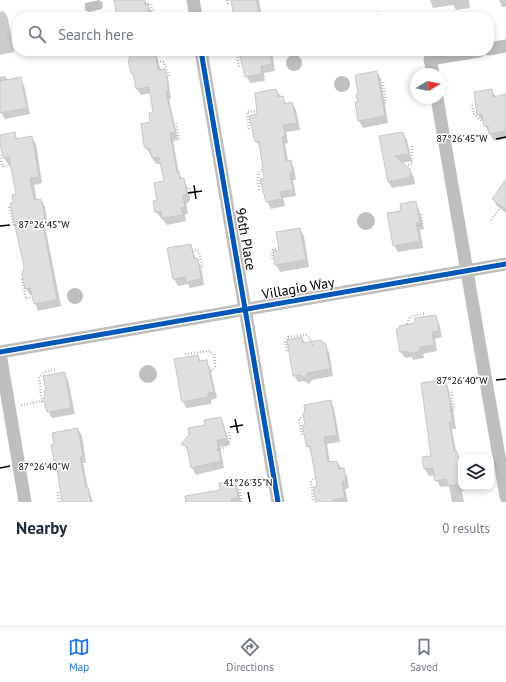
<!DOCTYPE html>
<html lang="en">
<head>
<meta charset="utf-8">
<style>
  :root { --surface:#fff; --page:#f6f6f7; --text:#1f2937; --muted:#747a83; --line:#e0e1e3; --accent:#1a73e8 }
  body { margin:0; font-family:"PT Sans",sans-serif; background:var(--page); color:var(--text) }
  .controls { position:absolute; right:12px; bottom:12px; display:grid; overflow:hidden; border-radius:8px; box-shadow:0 2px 6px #0003 }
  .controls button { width:36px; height:36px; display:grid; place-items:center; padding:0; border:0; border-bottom:1px solid var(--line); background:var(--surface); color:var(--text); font:20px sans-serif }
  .compass { position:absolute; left:410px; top:68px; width:36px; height:36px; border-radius:50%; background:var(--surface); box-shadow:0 2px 6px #0003; rotate:80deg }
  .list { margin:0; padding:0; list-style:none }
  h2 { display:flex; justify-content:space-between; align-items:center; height:52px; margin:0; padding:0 16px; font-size:17px }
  h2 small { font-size:13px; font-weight:400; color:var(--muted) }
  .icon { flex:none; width:22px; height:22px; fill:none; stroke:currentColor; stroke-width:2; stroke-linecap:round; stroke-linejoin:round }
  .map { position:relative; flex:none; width:506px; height:502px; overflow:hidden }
  .search { position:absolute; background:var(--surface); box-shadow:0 2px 6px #0003; left:12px; right:12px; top:12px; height:44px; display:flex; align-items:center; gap:10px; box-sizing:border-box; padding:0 14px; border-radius:16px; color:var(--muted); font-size:15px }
  .sheet { height:124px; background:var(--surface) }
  nav { display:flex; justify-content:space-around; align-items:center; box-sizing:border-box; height:56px; border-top:1px solid var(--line); background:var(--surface); font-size:11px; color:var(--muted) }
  nav a { display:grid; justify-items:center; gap:2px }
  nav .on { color:var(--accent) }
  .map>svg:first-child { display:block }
  .water { fill:#bfbfbf }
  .shadow { fill:#0003 }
  .building { fill:#dfdfdf; stroke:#c7c7c7 }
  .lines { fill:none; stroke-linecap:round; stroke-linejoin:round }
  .path { stroke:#b9b9b9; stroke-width:2.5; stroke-dasharray:1 2; stroke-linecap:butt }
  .street { stroke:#bebebe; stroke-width:13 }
  .cycleway-casing { stroke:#fff; stroke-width:8 }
  .cycleway { stroke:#0057b8; stroke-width:5 }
  .ticks { fill:none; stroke:#000; stroke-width:1.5 }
  .labels { text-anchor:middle; stroke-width:3; stroke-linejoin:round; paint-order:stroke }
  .street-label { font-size:14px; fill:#000; stroke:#fff }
  .ticks-label { font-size:10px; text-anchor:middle; fill:#000; stroke:#fff; stroke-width:3; stroke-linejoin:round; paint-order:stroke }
</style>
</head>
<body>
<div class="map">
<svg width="506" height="502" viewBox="0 0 506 502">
  <rect width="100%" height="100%" fill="#fff"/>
  <path class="water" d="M99 0 103 3 102 9 89 12 85 10V3Z
    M286 63a8 8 0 1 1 16 0a8 8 0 1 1-16 0Z
    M334 84a8 8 0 1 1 16 0a8 8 0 1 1-16 0Z
    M357 221a9 9 0 1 1 18 0a9 9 0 1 1-18 0Z
    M67 296a8 8 0 1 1 16 0a8 8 0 1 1-16 0Z
    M139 374a9 9 0 1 1 18 0a9 9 0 1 1-18 0Z"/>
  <path class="shadow" d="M115 0H144L152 12V17H118Z
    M232 0H259L262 17H236Z
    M430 0H469L470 8 456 10 453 5 433 8Z
    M499 0H506V7H502Z
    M4 11 8 18 14 52 0 55V12Z
    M377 11 388 17H373Z
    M367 13 373 17H364Z
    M143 51H155L161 71 164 70 168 77 171 98 169 99 178 139 173 140 179 174 187 186 190 201 186 202 188 214H185L186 221 167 225 156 212 154 201H158L165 182 161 164H156L145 146 155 113 151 93 141 95 137 89 129 61Z
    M244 51H272L275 71 264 73 265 81 250 83 243 69 241 56H245Z
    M377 72 381 79 388 123 363 128 359 121 356 103 359 102Z
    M5 76 8 81 20 79 24 85 30 114 5 119 0 110V77Z
    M276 90 287 104 292 103 296 110 300 130 286 132 288 143 285 144 288 161H290L294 168 296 180H293L296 196 283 198 285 206 271 209 267 202 261 148H260L256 141 258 115Z
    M491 90 496 97H506V139L494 141 485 126 484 121H482L478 114Z
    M14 133 18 140 32 138 36 144 42 183 34 185 37 201 41 200 45 207 48 225 45 226 61 306 38 311 32 295H30L26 288 25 267 14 204 17 195 11 164H8L4 158Z
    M403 133 407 140 412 161 401 163 410 170 414 177 415 184 392 188 388 181 381 137Z
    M506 182V213L497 206 493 199Z
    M415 202 419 209 424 229 420 230 423 248 398 252 394 245 402 212Z
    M300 229 304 236 309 267 280 272 276 265 274 252 280 251Z
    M191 245 196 259 201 266 204 285 190 288 188 284 178 286 174 279 168 248Z
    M435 316 439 323 442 337 435 339 437 351 423 354 424 358 413 360 412 357 405 358 401 352 417 324Z
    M302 338 305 343 325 345 329 352 333 376 312 380 309 384 304 381 298 382 294 375Z
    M198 356 201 362 206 361 210 368 217 398 211 400V404L187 408 183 402Z
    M64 373 68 380 75 414 52 418 48 411Z
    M444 380 448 387 453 409 456 429H452L456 451 461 462V487H466L467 490 462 491 464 502H452L449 486 440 487 435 475 429 476 425 469 423 458 432 457Z
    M330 401 334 408 340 442 327 444 330 463 337 462 347 476 349 488 345 489 348 502H317L318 487 312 454 308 446 306 426Z
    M220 418 224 425 230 445 220 447 224 468 196 475 192 468 189 452 183 444 190 436Z
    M78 429 82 436 86 463H83L88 488 93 502H63L52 446Z
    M235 481 238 488 241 502H207Z"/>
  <path class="building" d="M114 0H144L145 5 148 4 150 17H117Z
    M231 0H256L259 12 234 17Z
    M137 51H155L158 70 165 69 168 83V91L166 92 175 132 170 133 177 172 179 171 180 179 184 178 187 195H183L185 207 181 208 183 215 162 218 161 211 155 212 153 201 157 200 154 183 164 181 159 157 152 158 150 148 146 149 144 146 141 124 150 122 149 113 153 112 149 87 136 89 133 73 131 74 128 60H130L129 52Z
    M243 51H270L272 64 261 66 262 74 245 77 240 56 244 55Z
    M377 71 385 116 358 121 355 102H358L356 95 358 94 355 75Z
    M21 77 27 108 0 113V81Z
    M276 89 278 97 283 96 285 104 292 102 297 123 283 125 285 136 282 137 286 161 291 160 293 173H290L293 190 280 192 282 199 266 202 260 179 264 178 259 141 255 142 249 116 257 114 255 93Z
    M492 89 493 97 506 94V131L489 134 488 126H484L482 114 477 115 474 92Z
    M15 132 16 139 32 136 39 177 30 178 34 200 41 199 45 219H42L57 300 34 304 30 288 25 289 22 275 24 267 10 203H13L12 195 16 194 9 157 3 158 0 143V135Z
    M403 132 409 154 395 156 410 169 411 177 388 182 379 136Z
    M506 179V210L492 199Z
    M416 201 420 222 416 223 420 241 393 246 387 213 401 211 400 204Z
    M300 228 306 260 275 265 273 251 279 250 276 232Z
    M191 244 194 259 198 258 201 279 186 282 185 277 173 279 167 248Z
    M436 315 439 331 432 332 434 345 420 347V351L409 354 408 351 400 352 396 329H400L399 326 415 323V318Z
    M302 337 303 343 320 340 326 344 330 369 308 373 305 378 300 375 293 376 287 340Z
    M198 355 199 361 207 360 214 392 208 393V397L182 402 174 359Z
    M65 372 71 408 47 412 43 398 45 397 44 391 46 390 43 376Z
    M445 379 450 401 452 422H449L454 451H457L461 467V484L448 486 446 479 435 481 433 468 424 469 422 457 431 456 421 383Z
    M331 400 337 435 324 437 328 462 337 461 339 469 344 468 346 481 342 482 345 498 333 500V502H316L313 487 317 486 310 446 307 447 302 425H305L303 413H305L304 405Z
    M221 417 227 439 217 440 221 461 191 468 187 447 181 444 189 435 188 428 205 425 204 420Z
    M78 428 83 456 80 457 86 487H88L91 502H62L56 461H54L51 445 54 444 52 433Z
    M235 480 238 498 231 499 232 502H186L185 496 220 490 219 483Z"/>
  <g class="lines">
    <path class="path" d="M227 0 228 5
      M145 3H150L154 15
      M236 51 239 67
      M157 61 164 62 169 77
      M383 82 386 102 383 103
      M472 105 474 114 483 122
      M249 129 247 112 257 111
      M171 141 179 140 176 122
      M0 155 2 166 10 165
      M408 165 412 164V145
      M259 190 258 173 263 169
      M184 203 188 202 191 194 189 187
      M9 207 14 226 17 225
      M491 220 500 208
      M417 226 422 225 421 214
      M192 251 197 250 199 252 203 268
      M272 259 273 249 281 248
      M22 279 26 299 32 297
      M407 324 410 317 425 313
      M287 351 285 342 288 337 306 335 311 340 313 346
      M185 354 210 351 214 355 215 367 212 371H209
      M42 402 39 378 45 372 55 370
      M21 405 43 401
      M450 411 454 409 451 390
      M302 435 299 419 303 416
      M217 450C229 447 231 442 229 431
      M240 489 241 502
      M313 500 311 482 315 477
      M59 502 58 492 60 491"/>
    <path class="street" d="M193 0 196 17
      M489 49 506 46
      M201 51 278 502
      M433 74 430 59 479 51
      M437 98 506 497
      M0 352 506 264
      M0 353 25 502"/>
    <g class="cycleway-casing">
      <path id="cycleway" d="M201 51 278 502
        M0 352 506 264"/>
    </g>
    <use href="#cycleway" class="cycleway"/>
  </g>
  <path class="ticks" d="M496 139 506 137M194 185 196 199M188 193 202 191M0 226 10 225M496 380 506 379M235 419 238 433M230 427 243 425M0 468 10 466M248 492 250 502"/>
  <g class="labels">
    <g class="street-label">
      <text transform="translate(246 239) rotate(80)" y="5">96th Place</text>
      <text transform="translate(298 288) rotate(-10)" y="5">Villagio Way</text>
    </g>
  </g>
  <g class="ticks-label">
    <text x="462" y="142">87°26'45"W</text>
    <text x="44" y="228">87°26'45"W</text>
    <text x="462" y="384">87°26'40"W</text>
    <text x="44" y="470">87°26'40"W</text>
    <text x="248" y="486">41°26'35"N</text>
  </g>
</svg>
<div class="controls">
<button><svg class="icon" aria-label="layers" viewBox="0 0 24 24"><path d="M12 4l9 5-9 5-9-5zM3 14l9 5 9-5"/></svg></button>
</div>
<svg class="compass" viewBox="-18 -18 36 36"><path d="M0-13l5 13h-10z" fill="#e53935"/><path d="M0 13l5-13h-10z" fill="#747a83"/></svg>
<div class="search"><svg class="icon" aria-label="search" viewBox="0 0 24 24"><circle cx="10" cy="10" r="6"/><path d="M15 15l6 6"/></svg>Search here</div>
</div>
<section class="sheet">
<h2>Nearby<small>0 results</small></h2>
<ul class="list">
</ul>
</section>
<nav>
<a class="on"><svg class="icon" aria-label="map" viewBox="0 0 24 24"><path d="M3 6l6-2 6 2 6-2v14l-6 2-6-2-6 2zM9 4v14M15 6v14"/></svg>Map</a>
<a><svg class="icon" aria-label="directions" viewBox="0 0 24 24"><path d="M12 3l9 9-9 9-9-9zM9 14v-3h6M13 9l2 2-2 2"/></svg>Directions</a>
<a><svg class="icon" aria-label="saved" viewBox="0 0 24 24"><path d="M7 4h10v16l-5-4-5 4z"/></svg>Saved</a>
</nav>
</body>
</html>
